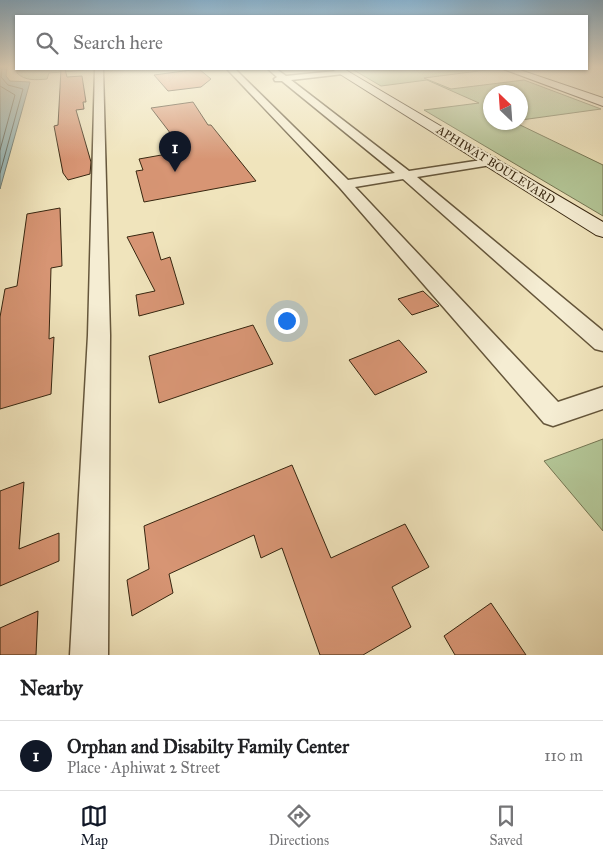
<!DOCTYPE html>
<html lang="en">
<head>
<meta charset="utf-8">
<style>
  :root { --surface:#fff; --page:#f6f6f6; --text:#202124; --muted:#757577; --line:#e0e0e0; --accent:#111827 }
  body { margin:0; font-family:"IM FELL Great Primer",serif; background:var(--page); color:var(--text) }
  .compass { position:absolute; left:483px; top:85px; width:45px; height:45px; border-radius:50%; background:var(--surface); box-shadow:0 1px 4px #0004; rotate:335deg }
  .you { position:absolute; left:286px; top:320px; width:18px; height:18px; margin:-12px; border:4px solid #fff; border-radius:50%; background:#1a73e8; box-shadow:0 0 0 8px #1a73e833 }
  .badge { display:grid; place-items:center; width:32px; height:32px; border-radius:50%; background:var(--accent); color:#fff; font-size:16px; font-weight:700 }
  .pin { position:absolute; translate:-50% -41px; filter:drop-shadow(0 1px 2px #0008) }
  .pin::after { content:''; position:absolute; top:26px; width:18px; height:15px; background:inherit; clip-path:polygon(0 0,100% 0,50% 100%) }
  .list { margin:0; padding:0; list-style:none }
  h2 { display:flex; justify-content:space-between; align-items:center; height:65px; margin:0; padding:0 20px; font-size:21px }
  h2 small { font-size:16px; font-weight:400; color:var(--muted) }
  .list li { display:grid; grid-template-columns:32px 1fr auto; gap:15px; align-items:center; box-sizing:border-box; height:70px; padding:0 20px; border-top:1px solid var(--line) }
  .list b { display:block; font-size:19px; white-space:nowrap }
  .list p { margin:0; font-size:16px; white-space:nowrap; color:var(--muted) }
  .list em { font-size:16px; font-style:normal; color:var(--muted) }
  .icon { flex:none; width:28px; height:28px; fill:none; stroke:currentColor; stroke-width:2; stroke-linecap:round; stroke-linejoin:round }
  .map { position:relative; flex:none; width:603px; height:655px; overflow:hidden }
  .search { position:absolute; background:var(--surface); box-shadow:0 1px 4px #0004; left:15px; right:15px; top:15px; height:55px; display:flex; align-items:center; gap:12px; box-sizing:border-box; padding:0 18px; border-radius:0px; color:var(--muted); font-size:19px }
  .sheet { height:135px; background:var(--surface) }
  nav { display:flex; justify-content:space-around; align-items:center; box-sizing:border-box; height:70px; border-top:1px solid var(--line); background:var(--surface); font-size:14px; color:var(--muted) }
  nav a { display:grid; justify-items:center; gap:2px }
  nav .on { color:var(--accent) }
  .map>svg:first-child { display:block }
  .green { fill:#b3c596; stroke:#757653 }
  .water { fill:#9ebcbb; stroke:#758077 }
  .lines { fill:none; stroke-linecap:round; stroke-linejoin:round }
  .shore { stroke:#6a7166; stroke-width:1 }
  .building { fill:#d79574; stroke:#372610 }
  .street-casing { stroke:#65563b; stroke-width:3 }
  .secondary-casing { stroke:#372610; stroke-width:2 }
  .street { fill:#f5edd3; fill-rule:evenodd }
  .secondary { fill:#f5edd3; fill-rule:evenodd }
  .labels { text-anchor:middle; stroke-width:4; stroke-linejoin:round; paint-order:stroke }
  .far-street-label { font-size:12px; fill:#372610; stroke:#f5edd3 }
</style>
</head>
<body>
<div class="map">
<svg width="603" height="655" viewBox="0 0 603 655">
  <rect width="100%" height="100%" fill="#f0e4bc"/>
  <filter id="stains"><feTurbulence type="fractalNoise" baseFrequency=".004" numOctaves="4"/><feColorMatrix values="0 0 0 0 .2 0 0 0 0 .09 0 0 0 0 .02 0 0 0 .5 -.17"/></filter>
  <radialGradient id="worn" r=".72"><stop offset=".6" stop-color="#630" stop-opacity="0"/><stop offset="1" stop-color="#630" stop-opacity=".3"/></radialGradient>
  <path class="green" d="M17 69H97L49 73 47 79C36 80 25 81 17 73Z
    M352 69H494L424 78 451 89 524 80 601 109 521 120 520 92H490V122L516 123 603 165V216L424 110 479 103 427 80 381 86Z
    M603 439V531L544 461Z"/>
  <path class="water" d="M0 67H7L6 76 10 81 30 82 0 189Z"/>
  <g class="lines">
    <path class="shore" d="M0 86 15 95 0 150
      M0 173 23 89 8 85 1 77 2 67"/>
  </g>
  <path class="building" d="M61 69H65L67 77 82 76 86 102H83L84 109 76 110 91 162 90 174 68 180 63 173 54 126 58 125Z
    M199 69 211 79 201 87 168 91 154 75Z
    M193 102 208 125H211L256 181 144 202 136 171 143 170 139 159 184 151 151 108Z
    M60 208 62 266 51 268 49 339 54 337 51 394 0 409V317L5 289 17 286 27 214Z
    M153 232 161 260 170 257 184 304 139 316 136 295 155 291 127 237Z
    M423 291 439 306 412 315 398 299Z
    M253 325 273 364 159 403 149 356Z
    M399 340 427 372 375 395 349 360Z
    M292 465 331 558 405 524 429 567 392 587 411 627 363 655H320L282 548 261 558 254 535 169 574 173 593 132 616 127 580 149 569 144 526Z
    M24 482 19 549 59 533V561L0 586V491Z
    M491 603 526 655H455L444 636Z
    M38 611 36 655H0V628Z"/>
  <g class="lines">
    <g class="street-casing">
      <path id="street" d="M95 69H103L110 335 108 655H70L88 335Z
        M227 69H235L348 180 395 173 282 81H275L274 79 277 77 268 69H276L286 76 346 70V74H343L291 80 409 171 495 158 497 161 491 165 417 177 603 331V351L595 349 403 179 355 187 558 402 603 387V409L553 426 544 423 340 188Z"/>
    </g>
    <g class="secondary-casing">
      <path id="secondary" d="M332 69H344L603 222V237L596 235Z
        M503 69H517L603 98V106Z"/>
    </g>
    <use href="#street" class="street"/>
    <use href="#secondary" class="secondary"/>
  </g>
  <linearGradient id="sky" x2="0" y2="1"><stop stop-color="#8ab7d6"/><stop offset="0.42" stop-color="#f8f3e1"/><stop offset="1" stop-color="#f8f3e1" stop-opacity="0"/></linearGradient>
  <rect width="603" height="159" fill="url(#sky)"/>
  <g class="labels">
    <g class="far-street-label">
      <text transform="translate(496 165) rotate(32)" y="4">APHIWAT BOULEVARD</text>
    </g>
  </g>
  <rect width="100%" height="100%" filter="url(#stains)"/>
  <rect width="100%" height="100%" fill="url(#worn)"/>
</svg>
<svg class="compass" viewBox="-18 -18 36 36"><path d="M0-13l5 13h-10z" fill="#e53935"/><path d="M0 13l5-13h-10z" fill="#757577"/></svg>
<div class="you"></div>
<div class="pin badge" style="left:175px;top:172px">1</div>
<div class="search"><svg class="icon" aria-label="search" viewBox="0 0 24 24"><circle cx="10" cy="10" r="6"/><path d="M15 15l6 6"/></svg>Search here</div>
</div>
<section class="sheet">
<h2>Nearby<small></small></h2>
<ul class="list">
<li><span class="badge">1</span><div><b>Orphan and Disabilty Family Center</b><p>Place · Aphiwat 2 Street</p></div><em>110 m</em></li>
</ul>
</section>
<nav>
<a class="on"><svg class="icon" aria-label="map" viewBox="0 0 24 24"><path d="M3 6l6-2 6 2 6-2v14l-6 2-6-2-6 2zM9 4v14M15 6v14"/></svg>Map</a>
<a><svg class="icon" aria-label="directions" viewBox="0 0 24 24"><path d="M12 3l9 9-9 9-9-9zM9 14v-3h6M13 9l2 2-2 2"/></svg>Directions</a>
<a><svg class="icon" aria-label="saved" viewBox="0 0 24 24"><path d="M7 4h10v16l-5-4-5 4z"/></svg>Saved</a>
</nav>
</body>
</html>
